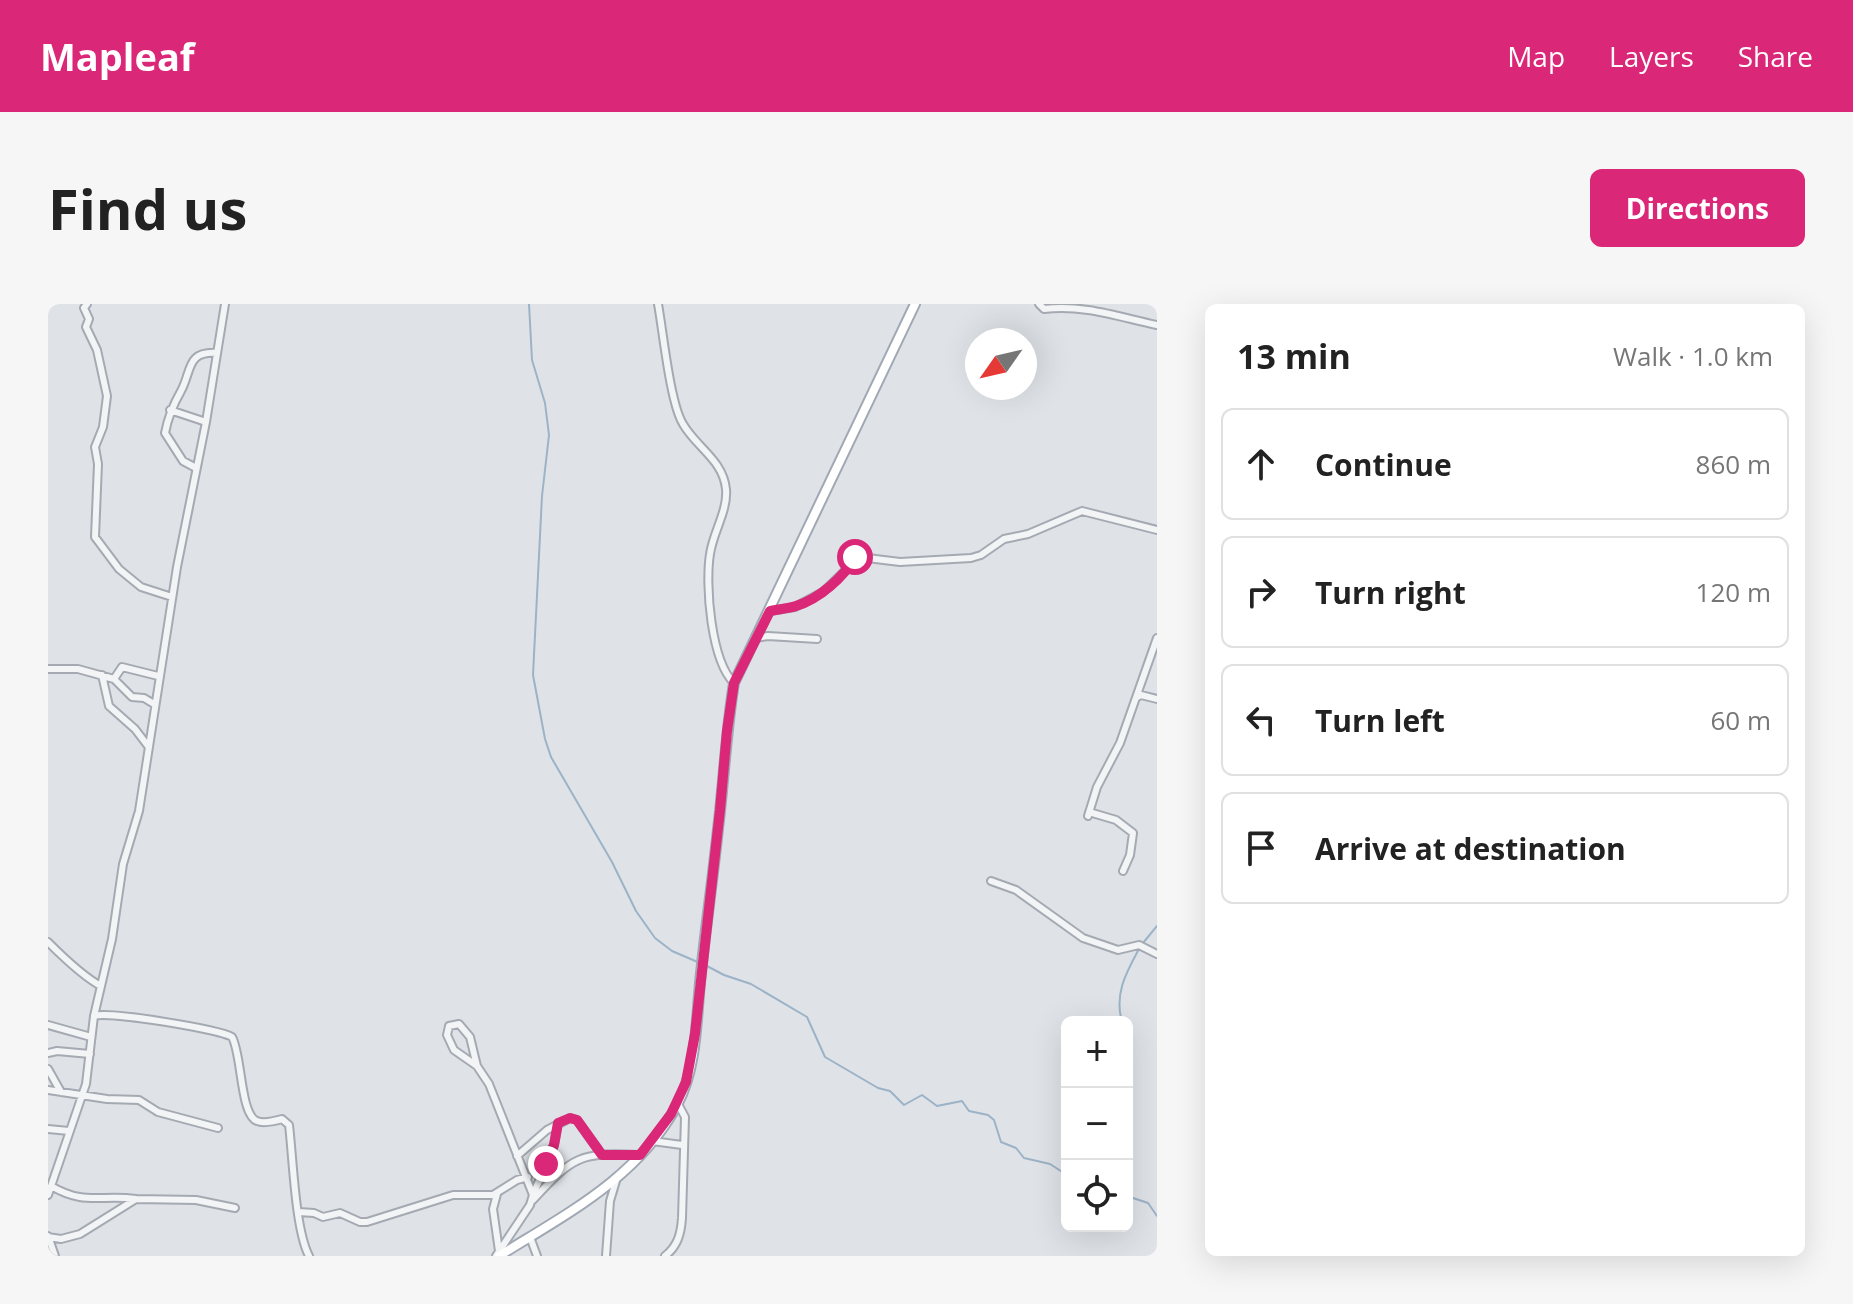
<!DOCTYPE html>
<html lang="en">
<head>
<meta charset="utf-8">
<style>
  :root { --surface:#fff; --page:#f6f6f6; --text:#222; --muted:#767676; --line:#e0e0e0; --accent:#db2777 }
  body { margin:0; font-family:"Open Sans",sans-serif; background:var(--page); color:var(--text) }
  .controls { position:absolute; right:24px; bottom:24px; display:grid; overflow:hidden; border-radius:12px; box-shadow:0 8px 32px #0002 }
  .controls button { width:72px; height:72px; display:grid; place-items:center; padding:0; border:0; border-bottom:2px solid var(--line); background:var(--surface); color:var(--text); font:40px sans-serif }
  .compass { position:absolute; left:917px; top:24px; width:72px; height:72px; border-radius:50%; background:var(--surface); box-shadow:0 8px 32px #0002; rotate:236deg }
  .stop { position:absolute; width:24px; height:24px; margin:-18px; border:6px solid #db2777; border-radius:50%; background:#fff }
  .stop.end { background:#db2777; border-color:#fff; box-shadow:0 2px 8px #0008 }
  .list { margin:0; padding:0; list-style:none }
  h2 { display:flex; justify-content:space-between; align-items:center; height:104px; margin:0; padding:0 32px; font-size:34px }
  h2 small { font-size:26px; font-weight:400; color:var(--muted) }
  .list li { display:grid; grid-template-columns:52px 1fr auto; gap:24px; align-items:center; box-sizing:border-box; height:112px; margin:0 16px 16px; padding:0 16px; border:2px solid var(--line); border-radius:12px }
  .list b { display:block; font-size:30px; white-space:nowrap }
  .list em { font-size:26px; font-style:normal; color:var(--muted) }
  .icon { flex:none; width:44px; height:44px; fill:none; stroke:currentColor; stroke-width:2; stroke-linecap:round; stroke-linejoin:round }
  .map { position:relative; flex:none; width:1109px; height:952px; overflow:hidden; border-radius:12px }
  header { display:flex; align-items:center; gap:48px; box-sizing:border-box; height:112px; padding:0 40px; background:var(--accent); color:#fff }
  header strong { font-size:38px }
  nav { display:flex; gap:44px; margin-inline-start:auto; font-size:28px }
  .intro { display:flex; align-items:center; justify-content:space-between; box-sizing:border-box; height:192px; padding:0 48px }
  h1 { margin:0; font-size:56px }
  .button { padding:20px 36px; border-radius:12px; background:var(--accent); color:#fff; font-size:28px; font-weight:700 }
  main { display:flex; gap:48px; padding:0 48px }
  aside { flex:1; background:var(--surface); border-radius:12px; box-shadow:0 8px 32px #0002 }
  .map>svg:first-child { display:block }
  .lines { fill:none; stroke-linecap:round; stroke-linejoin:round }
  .stream { stroke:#9cb2c6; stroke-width:2 }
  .minor-casing { stroke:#a5aab2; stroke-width:10 }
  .major-casing { stroke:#a0a8b3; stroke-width:12 }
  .minor { stroke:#f2f4f6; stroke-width:6 }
  .major { stroke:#fff; stroke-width:8 }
  .route { stroke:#db2777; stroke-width:10 }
</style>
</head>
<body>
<header>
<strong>Mapleaf</strong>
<nav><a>Map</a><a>Layers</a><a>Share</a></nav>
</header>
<div class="intro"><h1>Find us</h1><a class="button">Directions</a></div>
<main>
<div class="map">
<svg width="1109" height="952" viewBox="0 0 1109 952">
  <rect width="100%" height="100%" fill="#dfe3e8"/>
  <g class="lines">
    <path class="stream" d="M481 0 484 56 497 99 501 131 494 192 485 371 497 435 503 453 564 558 588 607 607 634 624 647 652 659
      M1095 639 1109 622
      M657 661 676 671 703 680 759 713 777 753 830 784 842 787 856 801 874 791 889 802 914 797 921 807 940 811 946 816 953 838 968 844 976 854 1002 860 1019 871
      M1074 718C1066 690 1078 669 1091 645
      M1079 883 1082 892
      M1079 892 1100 899 1109 912
      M1107 952H1109"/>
    <g class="minor-casing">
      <path id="minor" d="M39 0 36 4 41 15 38 23 49 46 59 92 55 123 47 143 50 160 47 233 71 265 93 283 124 293
        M610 0C615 27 622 99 635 120 648 143 675 156 678 185 680 207 665 228 662 250 657 281 663 357 686 379
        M991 0 996 5C1035 0 1071 13 1109 21
        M122 106 158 118
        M148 164 135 157 117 129C120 113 125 101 133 87 144 67 138 47 169 49
        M722 307 747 303 775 288 811 253 852 258 923 254 933 251 956 235 980 230 1034 207 1109 226
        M708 334 720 332 769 335
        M0 365H30L66 375 84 393 96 394 106 400
        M54 371 61 402 87 425 100 442
        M66 375 74 363 110 372
        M1089 393 1093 391 1109 395
        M1041 508 1068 516 1085 529 1082 551 1075 567
        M1040 512 1049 483 1072 439 1109 334
        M943 577 968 586 1035 634 1070 646 1091 641 1109 650
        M0 638C14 652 36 673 53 682
        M46 712C60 707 171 725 184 733 194 750 192 811 209 817 216 820 227 817 234 815L241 821C245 854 247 925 261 952
        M0 721 43 733
        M0 749 9 747 42 750
        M429 762 422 733 411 720 401 722 399 731 406 746 429 762 441 780 485 891 482 901 448 952
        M0 765 13 788
        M0 786 59 795 91 796 110 808 170 824
        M0 825 21 827
        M604 837 634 841
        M469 852 499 826 522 814 529 816 554 851
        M3 882C37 902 53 890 88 895
        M449 890 445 905 451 947
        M0 891 38 780 46 712 64 635 75 560 91 507 129 263 158 118 177 0
        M485 891 506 841 510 819
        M485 896C525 852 532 848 592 851
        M251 908 266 909 275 913 292 909 312 918H319L405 891H445L469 876 480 873
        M0 932 7 952
        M0 933 13 935 32 930 88 895 148 896 187 904
        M482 933 489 952
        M558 952 562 897 568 877
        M617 952C630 942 633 929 634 914L637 813 630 800"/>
    </g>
    <g class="major-casing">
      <path id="major" d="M451 952C518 910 590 874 629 801 650 762 648 712 653 669 658 621 665 573 670 525 676 476 678 428 686 379L867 0"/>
    </g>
    <use href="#minor" class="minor"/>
    <use href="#major" class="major"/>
  </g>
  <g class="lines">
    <path class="route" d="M498 860 506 841 510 819 522 814 529 816 554 851H592L623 810 638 778 647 730 672 506 679 427 686 379 722 307C730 305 739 305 748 302 771 295 796 273 807 253"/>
  </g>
</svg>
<div class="controls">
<button>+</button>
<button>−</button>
<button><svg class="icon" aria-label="locate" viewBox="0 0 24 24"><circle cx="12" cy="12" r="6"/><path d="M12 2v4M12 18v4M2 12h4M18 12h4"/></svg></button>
</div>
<svg class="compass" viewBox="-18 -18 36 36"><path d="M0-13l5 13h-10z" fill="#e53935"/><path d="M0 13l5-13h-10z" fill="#767676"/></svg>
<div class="stop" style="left:807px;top:253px"></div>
<div class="stop end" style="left:498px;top:860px"></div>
</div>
<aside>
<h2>13 min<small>Walk · 1.0 km</small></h2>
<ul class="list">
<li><svg class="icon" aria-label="ahead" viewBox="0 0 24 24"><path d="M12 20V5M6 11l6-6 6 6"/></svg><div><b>Continue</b></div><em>860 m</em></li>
<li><svg class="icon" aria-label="right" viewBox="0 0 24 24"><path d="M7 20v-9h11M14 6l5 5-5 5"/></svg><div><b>Turn right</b></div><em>120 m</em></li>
<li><svg class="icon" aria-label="left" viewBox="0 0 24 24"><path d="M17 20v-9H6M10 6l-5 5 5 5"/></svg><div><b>Turn left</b></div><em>60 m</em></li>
<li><svg class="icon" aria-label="arrive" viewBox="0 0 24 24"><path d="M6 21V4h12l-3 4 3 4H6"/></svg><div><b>Arrive at destination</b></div></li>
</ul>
</aside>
</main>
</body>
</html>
